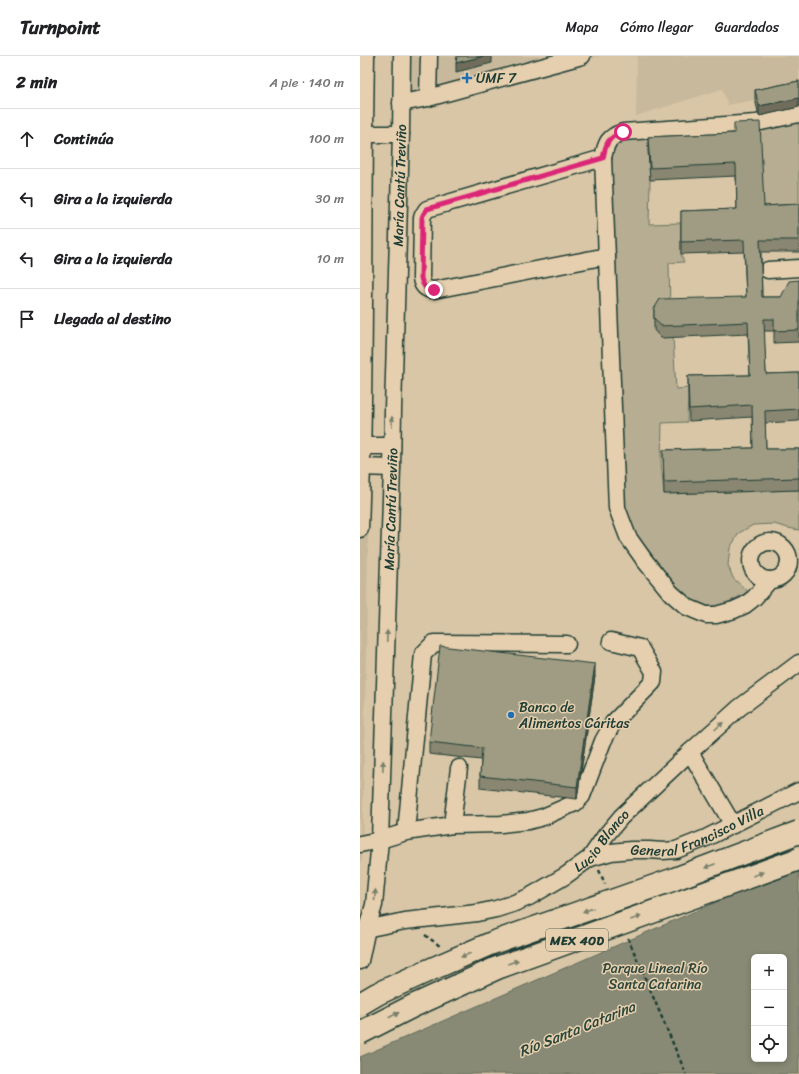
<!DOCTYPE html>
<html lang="es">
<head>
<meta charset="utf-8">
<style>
  :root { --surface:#fff; --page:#f6f6f6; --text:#202124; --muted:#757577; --line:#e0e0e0 }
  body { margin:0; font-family:Sriracha,sans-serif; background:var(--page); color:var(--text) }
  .controls { position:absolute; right:12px; bottom:12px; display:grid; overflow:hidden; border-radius:6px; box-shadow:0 2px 6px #0003 }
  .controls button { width:36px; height:36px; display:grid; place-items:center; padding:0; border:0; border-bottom:1px solid var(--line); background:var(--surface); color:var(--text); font:20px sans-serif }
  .stop { position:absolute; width:12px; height:12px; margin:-9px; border:3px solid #db2777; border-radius:50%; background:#fff }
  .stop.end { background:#db2777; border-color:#fff; box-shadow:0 1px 4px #0008 }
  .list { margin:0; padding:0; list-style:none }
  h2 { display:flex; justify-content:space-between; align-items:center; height:52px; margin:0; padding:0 16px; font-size:17px }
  h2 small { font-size:13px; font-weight:400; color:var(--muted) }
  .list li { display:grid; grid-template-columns:26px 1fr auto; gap:12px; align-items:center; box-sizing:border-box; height:60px; padding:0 16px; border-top:1px solid var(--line) }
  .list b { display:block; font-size:15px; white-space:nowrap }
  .list em { font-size:13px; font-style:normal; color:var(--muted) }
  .icon { flex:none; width:22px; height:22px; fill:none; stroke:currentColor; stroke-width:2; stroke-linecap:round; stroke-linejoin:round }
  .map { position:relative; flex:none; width:439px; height:1018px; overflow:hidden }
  header { display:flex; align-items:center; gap:24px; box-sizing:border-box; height:56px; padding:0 20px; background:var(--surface); border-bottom:1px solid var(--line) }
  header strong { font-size:19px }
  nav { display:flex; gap:22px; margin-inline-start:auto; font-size:14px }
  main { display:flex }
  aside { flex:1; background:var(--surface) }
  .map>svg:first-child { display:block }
  .built { fill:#c8b99c }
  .green { fill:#b6ad92; stroke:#6a7563 }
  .water { fill:#888a74; stroke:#5e6b5a; fill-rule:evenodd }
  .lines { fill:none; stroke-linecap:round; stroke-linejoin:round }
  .minor-casing { stroke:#1f3d34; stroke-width:19 }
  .path { stroke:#1f3d34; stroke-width:2.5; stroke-dasharray:4 3; stroke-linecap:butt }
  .minor { stroke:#e5cfae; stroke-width:16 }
  .highway-bridge-casing { stroke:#1f3d34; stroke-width:25; stroke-linecap:butt }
  .highway-bridge { stroke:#e5cfae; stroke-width:22 }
  .wall { fill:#898671; stroke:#1f3d34 }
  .shaded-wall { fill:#6f6d5c; stroke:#1f3d34 }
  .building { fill:#9f9c83; stroke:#1f3d34 }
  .oneway { fill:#787f6b }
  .route { stroke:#db2777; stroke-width:5 }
  .poi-dot { fill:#1f6fb2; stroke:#e5cfae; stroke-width:1.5 }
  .labels { text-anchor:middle; stroke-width:3; stroke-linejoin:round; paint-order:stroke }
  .shield { fill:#e5cfae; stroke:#5a6959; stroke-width:1 }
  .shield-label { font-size:13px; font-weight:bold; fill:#1f3d34 }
  .poi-label { font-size:14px; fill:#1f3d34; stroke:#e5cfae; text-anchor:start }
  .street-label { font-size:14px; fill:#1f3d34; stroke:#e5cfae }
  .park-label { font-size:14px; fill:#2e483d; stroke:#e5cfae }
  .water-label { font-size:15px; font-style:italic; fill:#2a453a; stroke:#e5cfae }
</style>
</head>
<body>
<header>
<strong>Turnpoint</strong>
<nav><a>Mapa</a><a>Cómo llegar</a><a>Guardados</a></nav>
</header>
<main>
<aside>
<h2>2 min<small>A pie · 140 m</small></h2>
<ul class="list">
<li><svg class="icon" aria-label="ahead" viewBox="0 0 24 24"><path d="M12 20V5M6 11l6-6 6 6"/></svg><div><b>Continúa</b></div><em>100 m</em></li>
<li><svg class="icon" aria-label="left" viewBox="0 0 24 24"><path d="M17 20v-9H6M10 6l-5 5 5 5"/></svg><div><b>Gira a la izquierda</b></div><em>30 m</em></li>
<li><svg class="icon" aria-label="left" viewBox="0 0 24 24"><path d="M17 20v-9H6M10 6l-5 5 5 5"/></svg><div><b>Gira a la izquierda</b></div><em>10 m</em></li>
<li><svg class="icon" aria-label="arrive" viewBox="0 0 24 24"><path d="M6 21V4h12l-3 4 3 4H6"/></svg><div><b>Llegada al destino</b></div></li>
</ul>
</aside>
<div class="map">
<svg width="439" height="1018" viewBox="0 0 439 1018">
  <rect width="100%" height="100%" fill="#d9c6a7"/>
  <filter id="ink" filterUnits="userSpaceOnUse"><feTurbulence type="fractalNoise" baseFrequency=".025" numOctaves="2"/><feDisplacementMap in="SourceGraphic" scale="8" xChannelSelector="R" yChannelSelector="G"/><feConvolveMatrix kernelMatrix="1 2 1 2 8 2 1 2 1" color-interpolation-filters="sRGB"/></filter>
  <g filter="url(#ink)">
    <path class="built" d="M51 0H241L50 54Z
      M277 0H439V35L368 49 362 33 276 60Z
      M0 387 10 388 2 805 0 806Z"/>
    <path class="green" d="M439 61V160L404 162 399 78 288 94 290 124 289 168 321 167V198L324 206 309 207 310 254 294 274 301 282 313 281 316 333 328 332 327 366 302 367 301 406 304 438 439 434V474L428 472 414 468 393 469 379 477 370 492 368 509 373 522 388 536 361 550H344L327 543 274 476 265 449 250 87 257 80Z"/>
    <path class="water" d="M439 807V1018H0V1001L414 821ZM394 901H424V1003H394Z"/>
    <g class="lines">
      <g class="minor-casing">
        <g id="minor">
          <path d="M68 42 69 0"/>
          <path d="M41 47 68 42 222 0"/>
          <path d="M0 78H41"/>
          <path d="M243 102 67 153 63 159 62 162 61 222C62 230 66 234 74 234L247 200"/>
          <path d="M408 214 439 212"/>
          <path d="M0 390H32"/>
          <path d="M0 411 32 412"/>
          <path d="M0 473C6 315 3 157 6 0"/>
          <circle cx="410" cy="505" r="19"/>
          <path d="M410 524 394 542 385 549 374 554 356 559H346L327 551 311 537 285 505 268 481 257 452 243 102C246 87 248 81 263 76L396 67 439 58"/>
          <path d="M330 696 373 769"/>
          <path d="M92 769 99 712"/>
          <path d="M46 776 63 598 74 587 207 588"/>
          <path d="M0 788 20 784 46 776 92 769 141 768 168 765 183 761 215 747 222 740 243 685 253 667 293 626 294 616 280 592 251 585"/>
          <path id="s1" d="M230 802 251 796 271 794H289L303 795 316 794 346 782 439 735"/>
          <path id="s2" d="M0 874 45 865 117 857 136 853 152 848 169 841 205 820 230 802 246 779 261 761 330 696 379 652 439 607"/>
          <path id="s3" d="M0 905 7 872 14 849 20 784 32 412 33 354 41 78 42 0"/>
        </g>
      </g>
      <path class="path" d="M239 814 245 828
        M65 879 80 890
        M268 882 326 1018"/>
      <use href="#minor" class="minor"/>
      <g class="highway-bridge-casing">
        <path id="highway-bridge" d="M0 948 17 938 65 916 132 887 312 824 439 776
          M0 977 53 950 137 912 439 803"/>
      </g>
      <use href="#highway-bridge" class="highway-bridge"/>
    </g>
    <path class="wall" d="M439 25V51L399 60 395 43V34Z
      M374 77 404 150 439 148V196H401L402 241H421L439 224V286L414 287V275H404L406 318 439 317V365L405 367 406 393H439V434L304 438 303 394 393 392 392 361 329 365 328 332V320L390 319 388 278 301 282 294 274V253L386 241 384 196 321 198V155L377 153 376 120 290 124 288 93V81Z
      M235 620 217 743 120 732V720L121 704 69 698V686Z"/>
    <path class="shaded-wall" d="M124 0H132V7L96 16V7Z
      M439 42V51L399 60V50Z
      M235 608V620L217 743V731Z"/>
    <path class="building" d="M97 0H124L96 7Z
      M439 25V42L399 50 395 34Z
      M400 66 404 150 439 148V184H400L402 241H421L429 225 439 224V274L414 275V263H404L406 318 439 317V353L405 355 406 393H439V422L304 426 303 394 393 392 392 349 329 353 328 320 390 319 388 266 301 270 294 262V253L300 243 386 241 384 184 321 186V155L377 153 376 108 290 112 288 81 374 77V67Z
      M80 590 235 608 217 731 120 720 122 692 69 686Z"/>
    <defs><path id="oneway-solid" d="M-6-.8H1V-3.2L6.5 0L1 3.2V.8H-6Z"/></defs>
    <g class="oneway">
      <use href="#oneway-solid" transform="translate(32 366) rotate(-90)"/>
      <use href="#oneway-solid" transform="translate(27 580) rotate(-88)"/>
      <use href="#oneway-solid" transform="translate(359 670) rotate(-42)"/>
      <use href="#oneway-solid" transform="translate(23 710) rotate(-88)"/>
      <use href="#oneway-solid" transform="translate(350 810) rotate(159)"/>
      <use href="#oneway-solid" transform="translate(398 818) rotate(-20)"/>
      <use href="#oneway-solid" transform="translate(15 839) rotate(-85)"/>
      <use href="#oneway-solid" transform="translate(228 854) rotate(161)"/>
      <use href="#oneway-solid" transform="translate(276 862) rotate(-20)"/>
      <use href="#oneway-solid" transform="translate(106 899) rotate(157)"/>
      <use href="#oneway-solid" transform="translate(153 906) rotate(-19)"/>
      <use href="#oneway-solid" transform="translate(34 959) rotate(-27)"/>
    </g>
  </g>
  <g class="lines" filter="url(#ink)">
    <path class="route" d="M74 234C66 234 63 230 61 222L62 162 63 159 67 153 243 102C246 87 248 81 263 76"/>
  </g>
  <g class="poi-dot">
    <path d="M105 16h4v4h4v4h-4v4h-4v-4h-4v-4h4z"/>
    <circle cx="151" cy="659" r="4"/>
  </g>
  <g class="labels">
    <rect class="shield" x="186" y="873" width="62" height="22" rx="3"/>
    <g class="shield-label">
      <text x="217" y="889">MEX 40D</text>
    </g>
    <g class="poi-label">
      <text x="116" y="27">UMF 7</text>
      <text x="159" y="656">Banco de<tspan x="159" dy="16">Alimentos Cáritas</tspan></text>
    </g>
    <g class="street-label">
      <text dy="5" stroke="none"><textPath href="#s3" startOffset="778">María Cantú Treviño</textPath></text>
      <text dy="5" stroke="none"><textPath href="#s3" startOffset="454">María Cantú Treviño</textPath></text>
      <text dy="5" stroke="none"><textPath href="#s1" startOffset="112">General Francisco Villa</textPath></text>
      <text dy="5" stroke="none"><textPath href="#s2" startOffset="266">Lucio Blanco</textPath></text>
    </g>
    <g class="park-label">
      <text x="295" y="917">Parque Lineal Río<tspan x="295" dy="16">Santa Catarina</tspan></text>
    </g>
    <g class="water-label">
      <text transform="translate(217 973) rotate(-22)" y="5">Río Santa Catarina</text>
    </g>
  </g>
</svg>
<div class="controls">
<button>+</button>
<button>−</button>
<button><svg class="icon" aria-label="locate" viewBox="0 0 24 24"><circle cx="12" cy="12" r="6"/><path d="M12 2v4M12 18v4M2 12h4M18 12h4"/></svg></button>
</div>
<div class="stop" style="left:263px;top:76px"></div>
<div class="stop end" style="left:74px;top:234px"></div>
</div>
</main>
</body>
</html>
